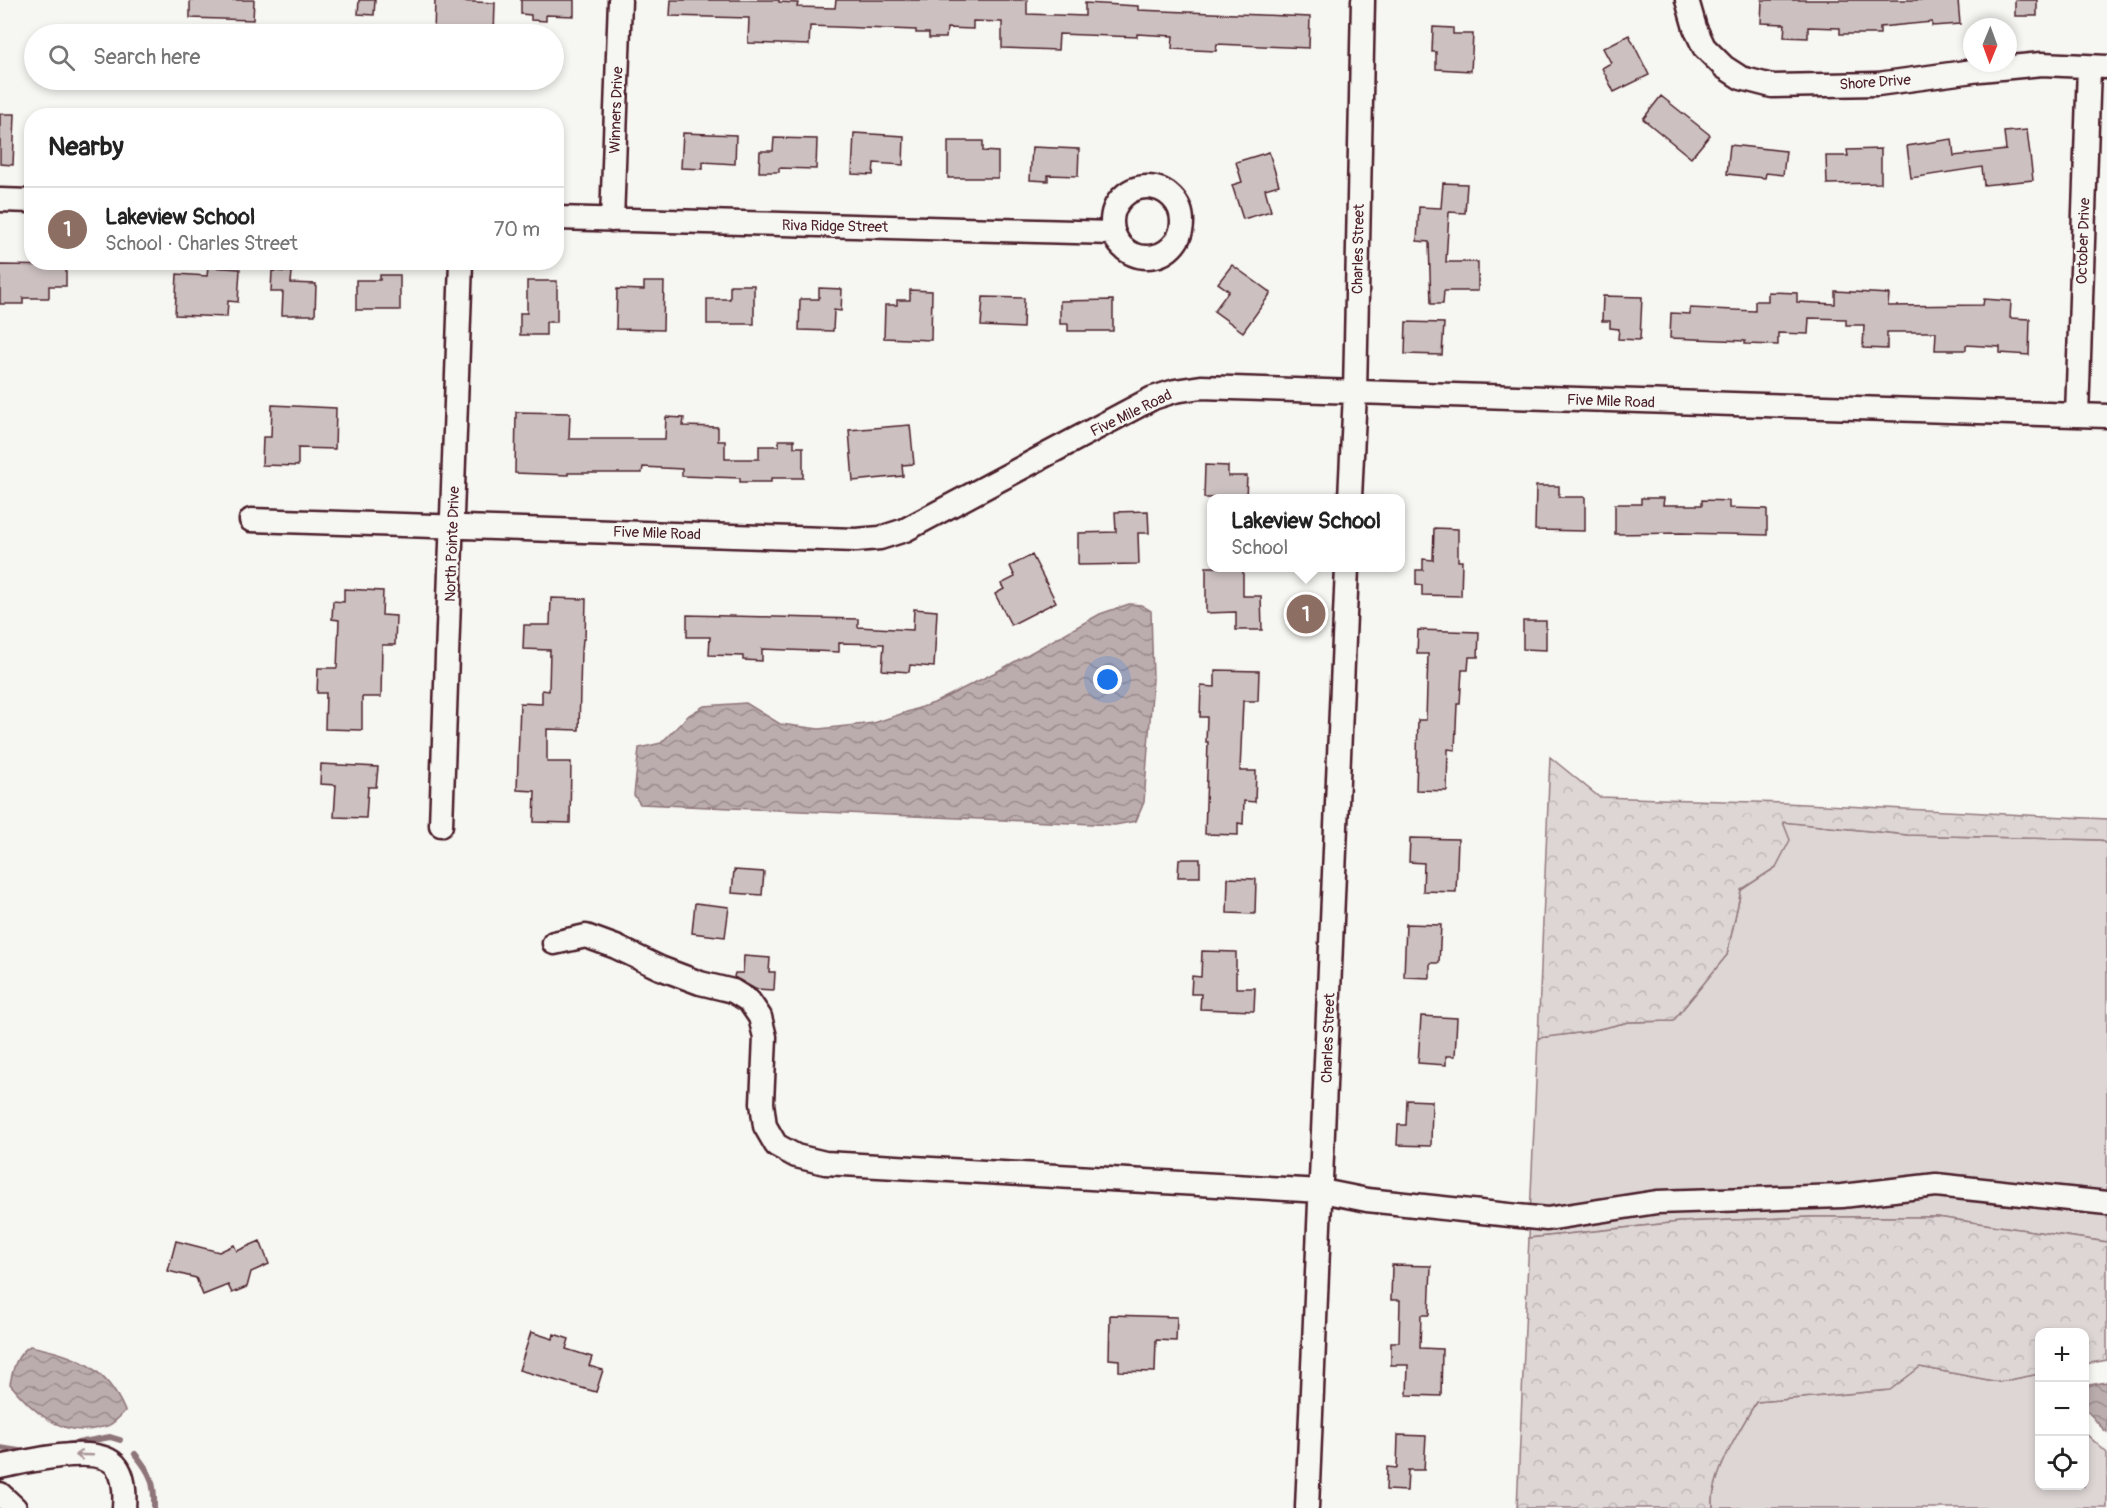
<!DOCTYPE html>
<html lang="en">
<head>
<meta charset="utf-8">
<style>
  :root { --surface:#fff; --page:#f2f2f2; --text:#222; --muted:#767676; --line:#e0e0e0; --accent:#0f766e }
  body { margin:0; font-family:Pangolin,sans-serif; background:var(--page); color:var(--text) }
  .controls { position:absolute; right:18px; bottom:18px; display:grid; overflow:hidden; border-radius:12px; box-shadow:0 3px 9px #0003 }
  .controls button { width:54px; height:54px; display:grid; place-items:center; padding:0; border:0; border-bottom:2px solid var(--line); background:var(--surface); color:var(--text); font:30px sans-serif }
  .compass { position:absolute; left:1963px; top:18px; width:54px; height:54px; border-radius:50%; background:var(--surface); box-shadow:0 3px 9px #0003; rotate:181deg }
  .you { position:absolute; left:1108px; top:680px; width:21px; height:21px; margin:-15px; border:4px solid #fff; border-radius:50%; background:#1a73e8; box-shadow:0 0 0 9px #1a73e833 }
  .badge { display:grid; place-items:center; width:39px; height:39px; border-radius:50%; background:var(--accent); color:#fff; font-size:20px; font-weight:700 }
  .pin { position:absolute; translate:-50% -50%; border:3px solid #fff; box-shadow:0 2px 6px #0006 }
  .popup { position:absolute; left:1207px; top:494px; width:198px; height:78px; box-sizing:border-box; display:grid; place-content:center; border-radius:12px; background:var(--surface); filter:drop-shadow(0 2px 4px #0005); font-size:20px; white-space:nowrap; color:var(--muted) }
  .popup b { font-size:22px; color:var(--text) }
  .popup::after { content:''; position:absolute; left:50%; top:100%; margin-left:-12px; border:12px solid transparent; border-top-color:var(--surface) }
  .list { margin:0; padding:0; list-style:none }
  h2 { display:flex; justify-content:space-between; align-items:center; height:78px; margin:0; padding:0 24px; font-size:26px }
  h2 small { font-size:20px; font-weight:400; color:var(--muted) }
  .list li { display:grid; grid-template-columns:39px 1fr auto; gap:18px; align-items:center; box-sizing:border-box; height:84px; padding:0 24px; border-top:2px solid var(--line) }
  .list b { display:block; font-size:22px; white-space:nowrap }
  .list p { margin:0; font-size:20px; white-space:nowrap; color:var(--muted) }
  .list em { font-size:20px; font-style:normal; color:var(--muted) }
  .icon { flex:none; width:33px; height:33px; fill:none; stroke:currentColor; stroke-width:2; stroke-linecap:round; stroke-linejoin:round }
  .map { position:relative; flex:none; width:2107px; height:1508px; overflow:hidden }
  .search { position:absolute; background:var(--surface); box-shadow:0 3px 9px #0003; left:24px; top:24px; width:540px; height:66px; display:flex; align-items:center; gap:15px; box-sizing:border-box; padding:0 21px; border-radius:33px; color:var(--muted); font-size:22px }
  .panel { position:absolute; background:var(--surface); box-shadow:0 3px 9px #0003; left:24px; top:108px; width:540px; height:162px; border-radius:24px }
  .map>svg:first-child { display:block }
  .grass { fill:#ddd6d5; stroke:#947a80; stroke-width:1.5 }
  .forest { fill:url(#forest-crowns); stroke:#947a80; stroke-width:1.5 }
  .water { fill:url(#water-waves); stroke:#8e747a; stroke-width:1.5 }
  .lines { fill:none; stroke-linecap:round; stroke-linejoin:round }
  .stream { stroke:#8e747a; stroke-width:6 }
  .building { fill:#ccc1c0; stroke:#4a1f2b; stroke-width:1.5 }
  .minor-casing { stroke:#4a1f2b; stroke-width:27 }
  .minor { stroke:#f6f6f2; stroke-width:22 }
  .oneway { stroke:#a99598 }
  .labels { text-anchor:middle; stroke-width:5; stroke-linejoin:round; paint-order:stroke }
  .street-label { font-size:15px; fill:#4a1f2b; stroke:#f6f6f2 }
</style>
</head>
<body>
<div class="map">
<svg width="2107" height="1508" viewBox="0 0 2107 1508">
  <defs>
    <pattern id="forest-crowns" width="20" height="18" patternUnits="userSpaceOnUse" patternTransform="scale(1.5)"><rect width="20" height="18" fill="#ddd6d5"/><path d="M2 6a3 3 0 1 1 6 0M12 15a3 3 0 1 1 6 0" fill="none" stroke="#bfb7b7"/></pattern>
    <pattern id="water-waves" width="16" height="10" patternUnits="userSpaceOnUse" patternTransform="scale(1.5)"><rect width="16" height="10" fill="#bbadae"/><path d="M0 5q4-4 8 0t8 0" fill="none" stroke="#9a8c8e"/></pattern>
  </defs>
  <rect width="100%" height="100%" fill="#f6f6f2"/>
  <filter id="ink" filterUnits="userSpaceOnUse"><feTurbulence type="fractalNoise" baseFrequency=".0167" numOctaves="2"/><feDisplacementMap in="SourceGraphic" scale="12" xChannelSelector="R" yChannelSelector="G"/><feConvolveMatrix kernelMatrix="1 2 1 2 8 2 1 2 1" color-interpolation-filters="sRGB"/></filter>
  <g filter="url(#ink)">
    <path class="grass" d="M1783 822 1908 835 2101 840 2107 845V1242L1937 1217H1813L1680 1222 1529 1238 1538 1038 1586 1032 1629 1022 1673 1021 1727 955 1741 890 1776 867Z
      M1920 1367 1999 1382 2039 1374 2040 1486H2084L2085 1433 2107 1453V1508H1713C1710 1476 1740 1429 1756 1402L1889 1390Z"/>
    <path class="forest" d="M1550 757 1599 797 1784 803 2107 819V845L2101 840 1908 835 1783 822 1790 840 1776 867 1741 890 1727 955 1673 1021 1629 1022 1586 1032 1538 1038Z
      M1813 1217H1937L2107 1242V1360L2085 1364 2084 1332H2040L2039 1374 1999 1382 1920 1367 1890 1390 1756 1402C1740 1429 1710 1477 1713 1508H1517L1529 1238 1680 1222Z"/>
    <path class="water" d="M1129 604 1141 605 1151 611 1153 679 1144 802 1136 821 1115 825 640 804 634 795 639 748 661 743 689 715 704 706 746 703 780 724 819 729 874 723 934 703 998 671 1100 614Z
      M30 1346C75 1355 106 1366 125 1411 121 1415 116 1421 111 1424 108 1427 102 1427 98 1428 62 1438 31 1410 10 1384 13 1368 16 1355 30 1346Z
      M2107 1382V1432C2098 1426 2095 1417 2085 1410L2084 1386Z"/>
    <g class="lines">
      <path class="stream" d="M67 1445 110 1437 120 1440
        M0 1448 25 1452
        M135 1454C151 1473 155 1483 154 1508"/>
    </g>
    <path class="building" d="M190 0H254L253 20 190 18Z
      M359 0H375L374 15 358 14Z
      M435 0 495 3 494 34H434Z
      M521 0H574V16L546 15V21L531 20V15L521 14Z
      M671 0H779V2L798 3 797 7 835 8 836 0H1027V14L1085 16V3L1138 6V10L1310 17 1309 48 1217 44 1216 51 1172 49 1173 36 1137 34V37L1059 34 1058 50 1002 48V22L973 21V29L947 28 946 38H929V33H916V30L810 26 809 45 748 43 749 18 670 16Z
      M1762 0H1958L1960 24 1932 26V22L1880 27V34H1840V28L1808 27V38L1784 37 1785 24 1761 23Z
      M2015 0H2037V16H2015Z
      M1433 27 1453 28V34H1473L1471 71 1436 69V52H1432Z
      M1629 35 1649 75 1614 92 1602 68 1611 63 1603 48Z
      M1661 96 1710 135 1691 158 1643 119Z
      M0 114H15L13 165 0 164Z
      M2027 130 2033 180 1984 185 1982 167 1911 178 1907 146 1952 139 1954 156 2006 150 2004 132Z
      M683 133 736 135 735 164 703 162V169L681 168Z
      M854 133 904 136 903 165 874 163 873 175 852 174Z
      M774 138 817 139 816 169 779 168V172H759L760 151H773Z
      M948 141H983V151L998 152V178H948Z
      M1730 145 1786 151 1783 175 1766 173 1765 178 1727 174Z
      M1032 147 1079 149 1078 176 1048 175V181L1030 180Z
      M1881 149V183L1827 184 1826 156H1848L1847 150Z
      M1269 152 1279 185 1265 189 1271 211 1243 219 1232 185 1242 182 1236 162Z
      M1443 183 1467 184 1465 213 1449 212 1446 262H1478V291H1444L1443 304H1431L1429 242 1417 241 1419 207 1441 208Z
      M0 265 66 266V286H49V298H23V304H0Z
      M1232 265 1271 293 1243 332 1214 311 1229 291 1218 283Z
      M208 267 240 269 238 302 228 301 227 317 175 315 177 274 207 276Z
      M272 271 292 272 291 283 316 284 315 315H282L283 292H271Z
      M380 275H400V310H356V280H380Z
      M527 281H557V322H546V335H520V313H527Z
      M644 282H664L663 330 616 329 617 289 644 290Z
      M730 285H754V324H707V299H730Z
      M819 288 842 289 841 311 834 310 833 331 799 330 800 299H819Z
      M910 290 932 291 931 340 884 338 885 305H897V300H910Z
      M1835 291 1889 294 1888 306 1983 305 1984 299 2011 301 2010 318 2030 319 2029 355 2000 353V347L1966 345V350H1935L1936 332H1887V349L1863 348 1864 325H1846V319L1809 318 1808 334 1778 333V345L1745 344V341L1670 338 1671 313 1690 314V308L1755 311V301H1768V292L1797 293V302L1835 304Z
      M1603 296 1642 297 1640 340 1618 339 1619 329 1610 328V321H1602Z
      M983 297 1024 298 1023 328 981 326Z
      M1113 300V331H1068V324H1060V301Z
      M1406 322 1444 323 1442 355 1405 354Z
      M272 405 336 408 335 449 298 448V466L262 465 263 437H271Z
      M516 412 570 413 569 439H665L666 417 684 418 683 426 718 427V441H725V459H759V446H779V440H794V447H803V478H771V482H740V478L682 476V469L643 467 642 473H568V475L515 473Z
      M910 425 914 464 902 465 903 476 853 481 849 430Z
      M1205 465 1228 466V476H1247L1246 498H1204Z
      M1536 486H1559V497H1585V531L1535 530Z
      M1641 498H1664L1663 505H1702V500L1729 501V508L1767 509V535L1681 533 1615 534V504H1641Z
      M1148 511 1149 533H1138L1139 564 1078 565V533L1116 532 1115 512Z
      M1434 528 1458 529V561H1462L1461 596 1422 595V585L1416 584V570H1423V559L1433 560Z
      M1032 555 1056 602 1011 625 995 594 1004 589 1001 584 1015 577 1010 566Z
      M1206 567H1243V596H1261L1262 630H1236V612L1206 613Z
      M344 589 383 591 382 615 396 616 395 645H382L381 697H362V730L325 729 326 693H317L318 668H337L339 620 332 619 333 601 344 602Z
      M551 598 586 599 585 639H583L582 650H581L579 730 547 729V762H571L570 823 534 822 535 791 517 790 520 703 542 704V690L549 691 550 650 523 649 524 625H550Z
      M914 609 937 611 934 667 910 665 909 672 882 670 884 644 839 643V652L762 649V661L743 660V656L709 655 710 637H687V615L858 619V627L913 630Z
      M1523 621H1546V650L1523 649Z
      M1418 630 1479 632 1478 657H1469L1468 670H1462L1460 704H1457L1455 750 1448 749 1447 791 1416 790 1418 720H1426L1428 654H1417Z
      M1215 670 1259 671 1258 701H1243L1240 771H1256L1255 802 1244 801 1243 824 1238 823V835L1205 834 1208 742H1206L1207 717H1200L1201 686 1215 687Z
      M321 764 378 767 376 787H368L366 818 334 817 336 785 320 784Z
      M1410 838 1458 839 1456 892 1423 891 1424 863 1409 862Z
      M1179 859H1200V877H1178Z
      M734 870 764 872 762 895 732 893Z
      M1228 878 1256 879 1255 914 1227 913Z
      M695 903 729 907 725 937 692 933Z
      M1406 924 1441 925 1439 963H1430V978L1404 977Z
      M1202 951 1236 952V988H1255L1254 1011 1200 1009 1201 994H1191L1192 976 1201 977Z
      M744 956 770 958 769 972H775L774 990 755 989 734 977 735 973H743Z
      M1421 1016 1457 1018 1455 1056H1446V1065L1418 1063Z
      M1407 1100 1432 1101 1431 1146 1397 1145 1398 1125H1406Z
      M176 1241 219 1252 234 1245 237 1251 260 1241 269 1264 251 1272 247 1287 232 1293 228 1285 203 1295 196 1278 168 1271Z
      M1392 1265 1431 1266 1429 1315H1421L1420 1348 1442 1349 1441 1396 1407 1395 1408 1365H1391V1342H1399L1400 1300H1391Z
      M1110 1315 1177 1317 1176 1341 1156 1340 1155 1372 1119 1371V1360L1109 1359Z
      M531 1332 553 1339 554 1334 569 1339 566 1349 592 1357 589 1366 603 1370 596 1392 519 1370Z
      M1398 1435 1426 1436 1424 1470H1408L1407 1491 1386 1490 1387 1467 1397 1468Z"/>
    <g class="lines">
      <g class="minor-casing">
        <path id="minor" d="M1687 0 1695 28 1704 47 1724 67 1741 78 1772 86 1878 84 1980 70 2042 64 2107 67
          M1112 222a35 35 0 1 1 70 0a35 35 0 1 1-70 0Z
          M0 200 32 201
          M556 218 1113 233
          M612 220 620 0
          M2077 415 2089 67
          M1350 498 1355 393 1363 0
          M251 520 856 540 880 538 905 530 1153 398 1175 391 1201 387 2107 416
          M441 825 461 262
          M554 943 586 936 616 947 660 968 700 983 733 991 749 1001 760 1017 765 1037 762 1103 765 1126 776 1145 796 1156 825 1163 1322 1191 1367 1200 1547 1219 1657 1202 1842 1196 1936 1185 2107 1203
          M0 1467C26 1462 100 1442 117 1467 125 1478 125 1495 124 1508
          M0 1494 15 1508
          M1307 1508 1347 568"/>
      </g>
      <use href="#minor" class="minor"/>
    </g>
    <defs><path id="oneway-shaft" d="M-6 0H5M1.5-3L5.5 0L1.5 3" fill="none" stroke-width="1.6" stroke-linecap="round" stroke-linejoin="round" transform="scale(1.5)"/></defs>
    <use class="oneway" href="#oneway-shaft" transform="translate(84 1455) rotate(-178)"/>
  </g>
  <g class="labels">
    <g class="street-label">
      <text transform="translate(1875 82) rotate(-4)" y="5">Shore Drive</text>
      <text transform="translate(616 110) rotate(-88)" y="5">Winners Drive</text>
      <text transform="translate(835 226) rotate(1)" y="5">Riva Ridge Street</text>
      <text transform="translate(2083 241) rotate(-88)" y="5">October Drive</text>
      <text transform="translate(1358 249) rotate(-89)" y="5">Charles Street</text>
      <text transform="translate(1611 401) rotate(2)" y="5">Five Mile Road</text>
      <text transform="translate(1131 413) rotate(-26)" y="5">Five Mile Road</text>
      <text transform="translate(657 533) rotate(2)" y="5">Five Mile Road</text>
      <text transform="translate(452 544) rotate(-88)" y="5">North Pointe Drive</text>
      <text transform="translate(1328 1038) rotate(-88)" y="5">Charles Street</text>
    </g>
  </g>
</svg>
<div class="controls">
<button>+</button>
<button>−</button>
<button><svg class="icon" aria-label="locate" viewBox="0 0 24 24"><circle cx="12" cy="12" r="6"/><path d="M12 2v4M12 18v4M2 12h4M18 12h4"/></svg></button>
</div>
<svg class="compass" viewBox="-18 -18 36 36"><path d="M0-13l5 13h-10z" fill="#e53935"/><path d="M0 13l5-13h-10z" fill="#767676"/></svg>
<div class="you"></div>
<div class="pin badge" style="left:1306px;top:614px;background:#8d6e63">1</div>
<div class="popup"><b>Lakeview School</b>School</div>
<div class="search"><svg class="icon" aria-label="search" viewBox="0 0 24 24"><circle cx="10" cy="10" r="6"/><path d="M15 15l6 6"/></svg>Search here</div>
<section class="panel">
<h2>Nearby<small></small></h2>
<ul class="list">
<li><span class="badge" style="background:#8d6e63">1</span><div><b>Lakeview School</b><p>School · Charles Street</p></div><em>70 m</em></li>
</ul>
</section>
</div>
</body>
</html>
